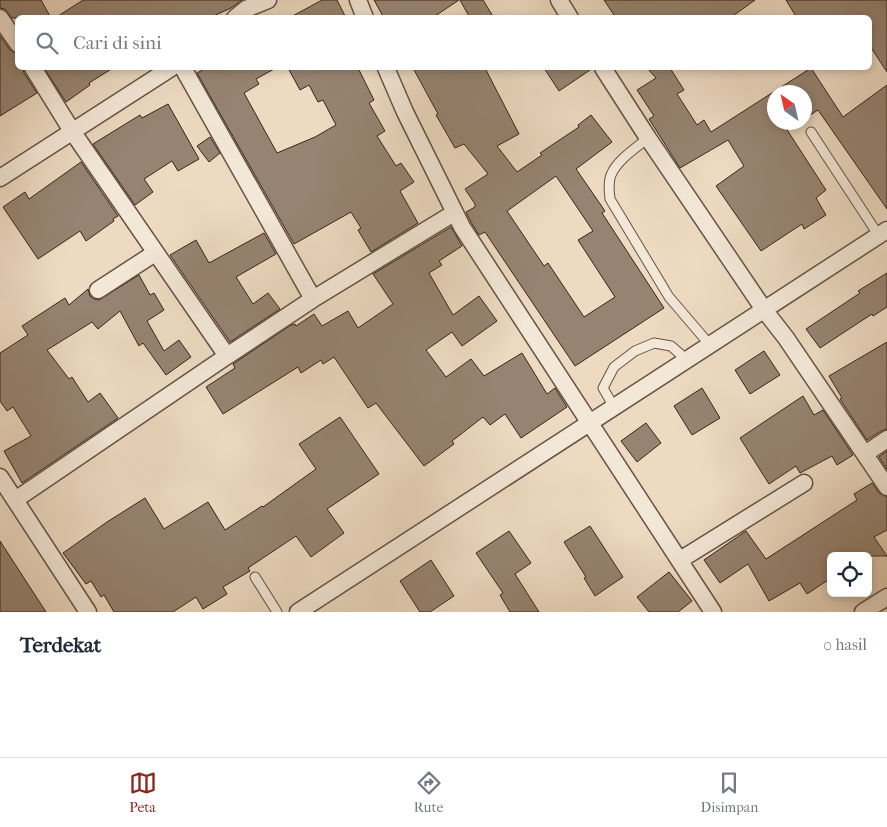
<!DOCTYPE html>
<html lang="id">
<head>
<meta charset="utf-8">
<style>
  :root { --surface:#fff; --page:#f2f2f3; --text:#1f2937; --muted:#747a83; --line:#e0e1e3; --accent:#8f2418 }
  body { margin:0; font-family:"IM FELL French Canon",serif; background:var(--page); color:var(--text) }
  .controls { position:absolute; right:15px; bottom:15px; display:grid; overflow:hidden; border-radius:8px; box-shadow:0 2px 8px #0003 }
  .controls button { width:45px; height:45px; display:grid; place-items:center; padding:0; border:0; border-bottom:1px solid var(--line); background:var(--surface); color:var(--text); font:25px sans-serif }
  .compass { position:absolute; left:767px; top:85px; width:45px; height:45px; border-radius:50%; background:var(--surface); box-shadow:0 2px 8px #0003; rotate:326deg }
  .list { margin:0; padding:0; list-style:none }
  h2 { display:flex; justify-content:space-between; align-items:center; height:65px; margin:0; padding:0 20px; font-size:21px }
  h2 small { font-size:16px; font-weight:400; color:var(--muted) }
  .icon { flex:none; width:28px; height:28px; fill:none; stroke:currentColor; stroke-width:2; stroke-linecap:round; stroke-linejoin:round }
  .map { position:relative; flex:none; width:887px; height:612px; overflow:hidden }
  .search { position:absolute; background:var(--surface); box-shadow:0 2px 8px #0003; left:15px; right:15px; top:15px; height:55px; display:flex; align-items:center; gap:12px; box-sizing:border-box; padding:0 18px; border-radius:8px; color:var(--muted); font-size:19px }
  .sheet { height:145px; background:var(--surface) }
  nav { display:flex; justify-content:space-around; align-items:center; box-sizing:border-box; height:70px; border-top:1px solid var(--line); background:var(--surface); font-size:14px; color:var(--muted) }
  nav a { display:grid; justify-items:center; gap:2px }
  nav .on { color:var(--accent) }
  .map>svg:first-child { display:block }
  .building { fill:#968371; stroke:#38241a; fill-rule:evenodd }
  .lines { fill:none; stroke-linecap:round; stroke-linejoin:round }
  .service-casing { stroke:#655244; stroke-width:11 }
  .minor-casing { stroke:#655244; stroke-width:19 }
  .service { stroke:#f3e7d7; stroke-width:9 }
  .minor { stroke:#f3e7d7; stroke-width:16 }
</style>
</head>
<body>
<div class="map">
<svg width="887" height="612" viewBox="0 0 887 612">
  <rect width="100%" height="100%" fill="#eddac1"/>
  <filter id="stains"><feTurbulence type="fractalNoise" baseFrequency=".004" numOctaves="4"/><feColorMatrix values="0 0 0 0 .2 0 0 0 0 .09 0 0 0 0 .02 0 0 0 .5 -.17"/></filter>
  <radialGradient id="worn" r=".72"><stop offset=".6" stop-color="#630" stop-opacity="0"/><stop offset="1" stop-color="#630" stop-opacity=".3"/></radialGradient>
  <path class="building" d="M0 0H41L51 18H12L5 9 0 8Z
    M83 0H242L231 8 209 18H55Z
    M322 0H337L346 18H289Z
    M374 0H459L432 18H384Z
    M460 0H483L494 18H470Z
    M604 0H755L730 18H616Z
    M786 0H887V72L870 46V18H797Z
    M0 36 10 50 17 54 18 68H23L24 73 37 93 0 116Z
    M44 68H113L89 83 90 85 66 102Z
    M206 68H276L256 79 259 84 244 93 277 153 315 137 336 125 323 100 318 102 309 85 300 90 288 68H358L374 100 369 103 385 131 377 136 396 166 401 163 414 182 400 191 418 223 371 252 358 230 361 228 351 212 294 244 197 73Z
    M413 68H485L519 134 497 146 517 172 542 155 540 153 579 127 578 125 591 115 612 142 576 169 605 211 602 213 664 308 575 366 485 232 479 235 471 222 466 212 475 207V204L465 189 488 174 464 144 455 148 436 115 438 114ZM556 176 593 231 578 240 615 297 584 317 548 263 544 266 507 211Z
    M544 68H593L559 91Z
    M647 68H670L684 90 677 94 697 125 704 120 711 132 811 68 843 117 887 85V209L818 110 804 119V92H774V122H782L826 190 816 198 826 215 804 229 802 224 761 251 716 186 744 166 728 140 680 168 649 119 654 116 637 90 656 78Z
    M168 104 199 159 178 171 172 161 144 179 153 192 135 205 93 144 140 115 142 118Z
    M210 137 220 153 209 162 197 146Z
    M81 162 118 216 113 219 114 221 86 241 80 231 38 259 3 207 25 192 29 199Z
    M451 227 462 246 439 261 442 265 429 273 453 315 479 296 497 321 462 346 452 332 426 350 446 377 471 359 484 376 522 353 547 394 555 388 567 407 521 438 505 414 490 425 483 417 452 441 454 444 424 466 376 403 368 408 334 357 323 364 321 360 301 373 298 367 223 414 206 387 235 368 233 364 291 325 295 324 296 326 314 314 322 326 348 311 358 328 393 304 373 274Z
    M264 233 276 254 236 277 253 304 268 293 280 309 230 342 170 255 196 240 209 263Z
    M887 273V307L873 316 872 314 820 348 806 329 860 293 858 291Z
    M139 275 150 295 154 293 164 310 147 321 164 351 179 340 191 357 166 375 143 343 139 346 120 311 98 329 92 322 47 350 69 379 72 377 88 402 100 393 118 418 22 483 4 451 31 436 13 407 7 411 0 401V353L28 335 22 326 65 298 69 305 88 289 90 296 94 299 99 300Z
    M887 342V429L881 431 867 440 840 399 842 398 829 376Z
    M764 351 780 375 750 394 735 370Z
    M702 388 720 418 692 435 674 406Z
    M803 396 814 415 823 410 853 455 837 465 832 456 800 473 796 466 769 484 740 438Z
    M340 417 379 474 327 509 344 533 311 557 296 536 248 568 250 571 223 587 227 594 203 609 196 597 173 612H114L104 595 101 597 91 581 86 584 63 553 107 522 145 498 164 529 208 502 225 530 262 506 263 507 316 469 299 444Z
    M646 423 661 443 637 462 621 441Z
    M887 451V469L879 457Z
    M872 483 879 493 887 497V530L874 537 887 556H831V578L807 594 800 583 769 601 748 564 720 583 704 560 746 531 766 559 857 500 854 494Z
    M590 526 623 577 595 596 584 578 586 577 564 542Z
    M509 531 531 563 515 574 539 612H510L500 595 503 593 476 553Z
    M0 541 46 612H0Z
    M431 560 454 596 430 612H420L400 581Z
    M669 572 692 601 678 612H649L637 597Z"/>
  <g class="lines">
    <g class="service-casing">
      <path id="service" d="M811 132 879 236
        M648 138C636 148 617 160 611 175 608 182 609 191 610 199L669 297 710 345
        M614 407 603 388 614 367 635 351 654 343 671 346 687 360
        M255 577 277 612"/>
    </g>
    <g class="minor-casing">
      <path id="minor" d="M358 0 365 18
        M559 0 570 18
        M0 18 18 44
        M235 18 246 9 268 0
        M33 68 72 131 227 356 313 299
        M183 68 313 299 454 213
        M386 68 405 112 462 227 713 612
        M603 68 648 138 765 311 786 338 887 487
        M0 178 171 68
        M98 290 155 253
        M865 454 887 439
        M0 477 88 612
        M15 500 227 356
        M680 560 804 483
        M298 612 887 230
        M863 612 887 597"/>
    </g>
    <use href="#service" class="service"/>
    <use href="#minor" class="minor"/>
  </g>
  <rect width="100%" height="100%" filter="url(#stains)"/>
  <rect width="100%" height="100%" fill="url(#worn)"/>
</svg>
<div class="controls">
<button><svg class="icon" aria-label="locate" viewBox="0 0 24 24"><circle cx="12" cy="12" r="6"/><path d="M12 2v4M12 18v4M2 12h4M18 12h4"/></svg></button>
</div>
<svg class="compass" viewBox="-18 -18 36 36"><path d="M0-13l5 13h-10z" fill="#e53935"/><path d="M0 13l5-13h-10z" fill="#747a83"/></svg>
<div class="search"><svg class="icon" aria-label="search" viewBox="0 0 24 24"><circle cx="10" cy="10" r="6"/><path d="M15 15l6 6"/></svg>Cari di sini</div>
</div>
<section class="sheet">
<h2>Terdekat<small>0 hasil</small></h2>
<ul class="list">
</ul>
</section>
<nav>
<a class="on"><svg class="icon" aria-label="map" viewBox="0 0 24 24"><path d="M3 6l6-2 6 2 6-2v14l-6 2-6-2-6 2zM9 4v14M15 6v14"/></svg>Peta</a>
<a><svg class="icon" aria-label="directions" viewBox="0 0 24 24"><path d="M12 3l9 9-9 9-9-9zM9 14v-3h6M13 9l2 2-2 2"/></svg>Rute</a>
<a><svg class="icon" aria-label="saved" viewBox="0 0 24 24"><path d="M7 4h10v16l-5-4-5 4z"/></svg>Disimpan</a>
</nav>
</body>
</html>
